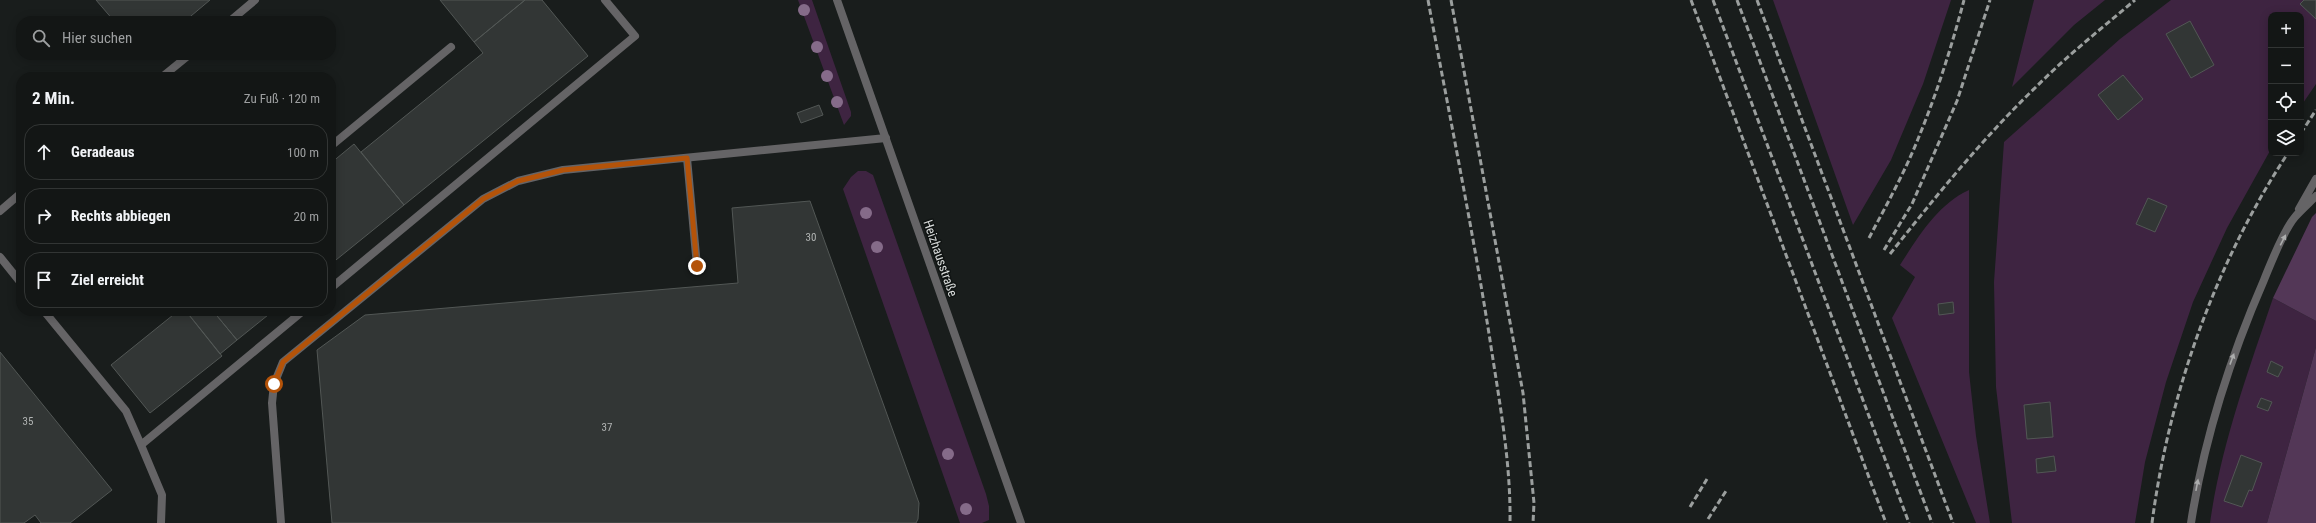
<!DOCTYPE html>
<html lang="de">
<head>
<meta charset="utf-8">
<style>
  :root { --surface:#131615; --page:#202322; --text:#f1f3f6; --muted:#9d9fa0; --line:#323534 }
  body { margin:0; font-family:"Roboto Condensed",sans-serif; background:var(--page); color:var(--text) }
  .controls { position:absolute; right:12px; top:12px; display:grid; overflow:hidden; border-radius:8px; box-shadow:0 2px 10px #0003 }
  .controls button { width:36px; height:36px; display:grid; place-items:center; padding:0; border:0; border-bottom:1px solid var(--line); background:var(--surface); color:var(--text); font:20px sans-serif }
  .stop { position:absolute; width:12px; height:12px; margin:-9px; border:3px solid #b45309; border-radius:50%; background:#fff }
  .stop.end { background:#b45309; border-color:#fff; box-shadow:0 1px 4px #0008 }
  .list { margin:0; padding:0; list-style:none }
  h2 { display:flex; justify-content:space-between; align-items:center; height:52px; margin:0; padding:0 16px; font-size:17px }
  h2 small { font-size:13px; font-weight:400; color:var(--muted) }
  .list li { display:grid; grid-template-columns:26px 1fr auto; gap:12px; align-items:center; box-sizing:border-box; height:56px; margin:0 8px 8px; padding:0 8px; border:1px solid var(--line); border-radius:16px }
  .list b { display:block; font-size:15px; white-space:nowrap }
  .list em { font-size:13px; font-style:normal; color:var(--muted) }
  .icon { flex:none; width:22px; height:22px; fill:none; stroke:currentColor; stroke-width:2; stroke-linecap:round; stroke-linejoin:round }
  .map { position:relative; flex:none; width:2316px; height:523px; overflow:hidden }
  .search { position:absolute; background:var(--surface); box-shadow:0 2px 10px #0003; left:16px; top:16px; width:320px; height:44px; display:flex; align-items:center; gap:10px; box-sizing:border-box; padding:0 14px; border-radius:16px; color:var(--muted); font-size:15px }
  .panel { position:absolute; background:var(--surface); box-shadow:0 2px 10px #0003; left:16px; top:72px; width:320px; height:244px; border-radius:16px }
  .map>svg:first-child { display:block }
  .green { fill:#3e2441 }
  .forest { fill:#533757 }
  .building { fill:#323635; stroke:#525755 }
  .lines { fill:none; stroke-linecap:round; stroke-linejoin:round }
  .service { stroke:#656466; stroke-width:8 }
  .minor { stroke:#656466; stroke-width:8 }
  .rail { stroke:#9b9f9e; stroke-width:3; stroke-dasharray:6 3; stroke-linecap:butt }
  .tree { fill:#856b89 }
  .oneway { fill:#acadad }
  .route { stroke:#b45309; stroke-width:5 }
  .labels { text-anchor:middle; stroke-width:3; stroke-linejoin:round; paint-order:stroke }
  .number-label { font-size:11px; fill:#b1b4b3 }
  .street-label { font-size:13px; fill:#dbdedd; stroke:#101413 }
</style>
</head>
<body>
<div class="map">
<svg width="2316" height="523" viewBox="0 0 2316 523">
  <rect width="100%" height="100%" fill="#191d1c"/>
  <path class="green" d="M798 0H812L851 112V116L844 125Z
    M1773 0H1951L1923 84 1891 160 1853 225Z
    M2034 0H2105L2074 25 2012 87Z
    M2171 0H2316V84L2301 106V15H2271V149L2227 228 2193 302 2166 382 2145 462 2135 523H2012L1996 387 1994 282 2004 142 2120 39Z
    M858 171H866L873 175 986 494 989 506V520L982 523H960L843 189 851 177Z
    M1969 190V372L1976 436 1990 523H1976L1892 318 1915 277 1900 265C1918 237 1938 204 1969 190Z
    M2273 298 2316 321V347L2267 523H2210C2221 445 2248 372 2273 298Z"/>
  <path class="forest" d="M2316 213V321L2273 298 2312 217Z
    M2316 347V523H2267Z"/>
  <path class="building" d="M96 0H210L185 21H114Z
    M440 0H525L474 42Z
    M525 0H542L588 56 404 205 361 152 483 53 474 42Z
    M2304 0H2316V19L2300 4Z
    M2190 21 2214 65 2191 78 2166 34Z
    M2123 75 2143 99 2118 120 2098 95Z
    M819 105 823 115 801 123 797 113Z
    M354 144 404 205 331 264V163Z
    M2148 198 2167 206 2155 232 2136 224Z
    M810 201 919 503 918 519 916 523H332L317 350 365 315 738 283 732 208Z
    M1953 302 1954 313 1939 315 1938 304Z
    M178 311H186L222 356 150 413 111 365Z
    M193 311H213L237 340 220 354 189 315Z
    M213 311H273L237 340Z
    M0 352 112 490 70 523H41L35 515 24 523H0Z
    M2271 361 2283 367 2278 377 2267 372Z
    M2261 398 2272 402 2268 411 2257 407Z
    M2050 402 2053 437 2027 439 2024 405Z
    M2241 455 2262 463 2252 491 2249 490 2242 507 2224 501Z
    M2054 456 2056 471 2037 473 2036 459Z"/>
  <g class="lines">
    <path class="service" d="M230 21 255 0
      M162 77 189 55
      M331 146 451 47
      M687 158 697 266
      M2299 209 2316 179
      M0 211 21 193
      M0 257 21 283
      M331 288 635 36 605 0
      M44 311 126 411 141 445
      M161 523 162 495 141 445 303 311
      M281 523 272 403 274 384 283 362 483 199 518 181 563 170 886 138
      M2191 523C2204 439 2230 358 2264 280 2271 263 2283 231 2295 217 2301 210 2309 203 2316 196"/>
    <path class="minor" d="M837 0 1021 523"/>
    <path class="rail" d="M1428 0C1449 113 1472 226 1490 340 1499 400 1511 462 1510 523
      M1451 0 1523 393 1534 503 1533 523
      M1691 0 1886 523
      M1713 0 1909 523
      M1737 0 1932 523
      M1757 0 1953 523
      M2301 133 2316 110
      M1869 238C1887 204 1906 170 1920 134 1938 90 1952 45 1964 0
      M1884 250 1912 204 1957 101 1990 0
      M1890 254C1936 196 1983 138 2037 86 2068 55 2102 28 2135 0
      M1690 507 1707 479
      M1708 519 1726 491
      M2152 523C2169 393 2216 262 2288 153"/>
  </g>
  <g class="tree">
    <circle cx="804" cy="10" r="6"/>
    <circle cx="817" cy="47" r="6"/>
    <circle cx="827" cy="76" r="6"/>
    <circle cx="837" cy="102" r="6"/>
    <circle cx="866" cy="213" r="6"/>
    <circle cx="877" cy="247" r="6"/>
    <circle cx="948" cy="454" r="6"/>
    <circle cx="966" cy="509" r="6"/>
  </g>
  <defs><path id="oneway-solid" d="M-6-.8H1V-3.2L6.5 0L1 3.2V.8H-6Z"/></defs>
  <g class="oneway">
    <use href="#oneway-solid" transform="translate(2283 240) rotate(-63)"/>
    <use href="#oneway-solid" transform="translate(2232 359) rotate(-70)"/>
    <use href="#oneway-solid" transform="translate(2197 485) rotate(-79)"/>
  </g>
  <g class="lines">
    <path class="route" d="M274 384 283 362 483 199 518 181 563 170 687 158 697 266"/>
  </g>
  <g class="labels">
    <g class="number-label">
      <text x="811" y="241">30</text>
      <text x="28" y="425">35</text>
      <text x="607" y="431">37</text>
    </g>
    <g class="street-label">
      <text transform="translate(941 258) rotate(71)" y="5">Heizhausstraße</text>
    </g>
  </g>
</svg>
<div class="controls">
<button>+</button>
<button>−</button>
<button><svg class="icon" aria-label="locate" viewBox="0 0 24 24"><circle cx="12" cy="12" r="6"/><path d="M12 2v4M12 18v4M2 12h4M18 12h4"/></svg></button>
<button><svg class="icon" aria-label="layers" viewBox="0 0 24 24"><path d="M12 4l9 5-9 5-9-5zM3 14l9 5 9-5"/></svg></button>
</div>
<div class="stop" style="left:274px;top:384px"></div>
<div class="stop end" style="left:697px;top:266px"></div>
<div class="search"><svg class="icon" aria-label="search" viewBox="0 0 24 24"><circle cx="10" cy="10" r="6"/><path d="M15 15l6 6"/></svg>Hier suchen</div>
<section class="panel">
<h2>2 Min.<small>Zu Fuß · 120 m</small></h2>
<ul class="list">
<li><svg class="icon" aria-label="ahead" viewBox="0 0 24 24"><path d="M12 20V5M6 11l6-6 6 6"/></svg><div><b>Geradeaus</b></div><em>100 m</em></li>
<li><svg class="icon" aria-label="right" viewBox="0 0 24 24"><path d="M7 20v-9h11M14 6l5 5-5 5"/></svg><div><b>Rechts abbiegen</b></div><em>20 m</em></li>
<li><svg class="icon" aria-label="arrive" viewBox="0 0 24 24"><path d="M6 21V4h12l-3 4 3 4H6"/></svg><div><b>Ziel erreicht</b></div></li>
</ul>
</section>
</div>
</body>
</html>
